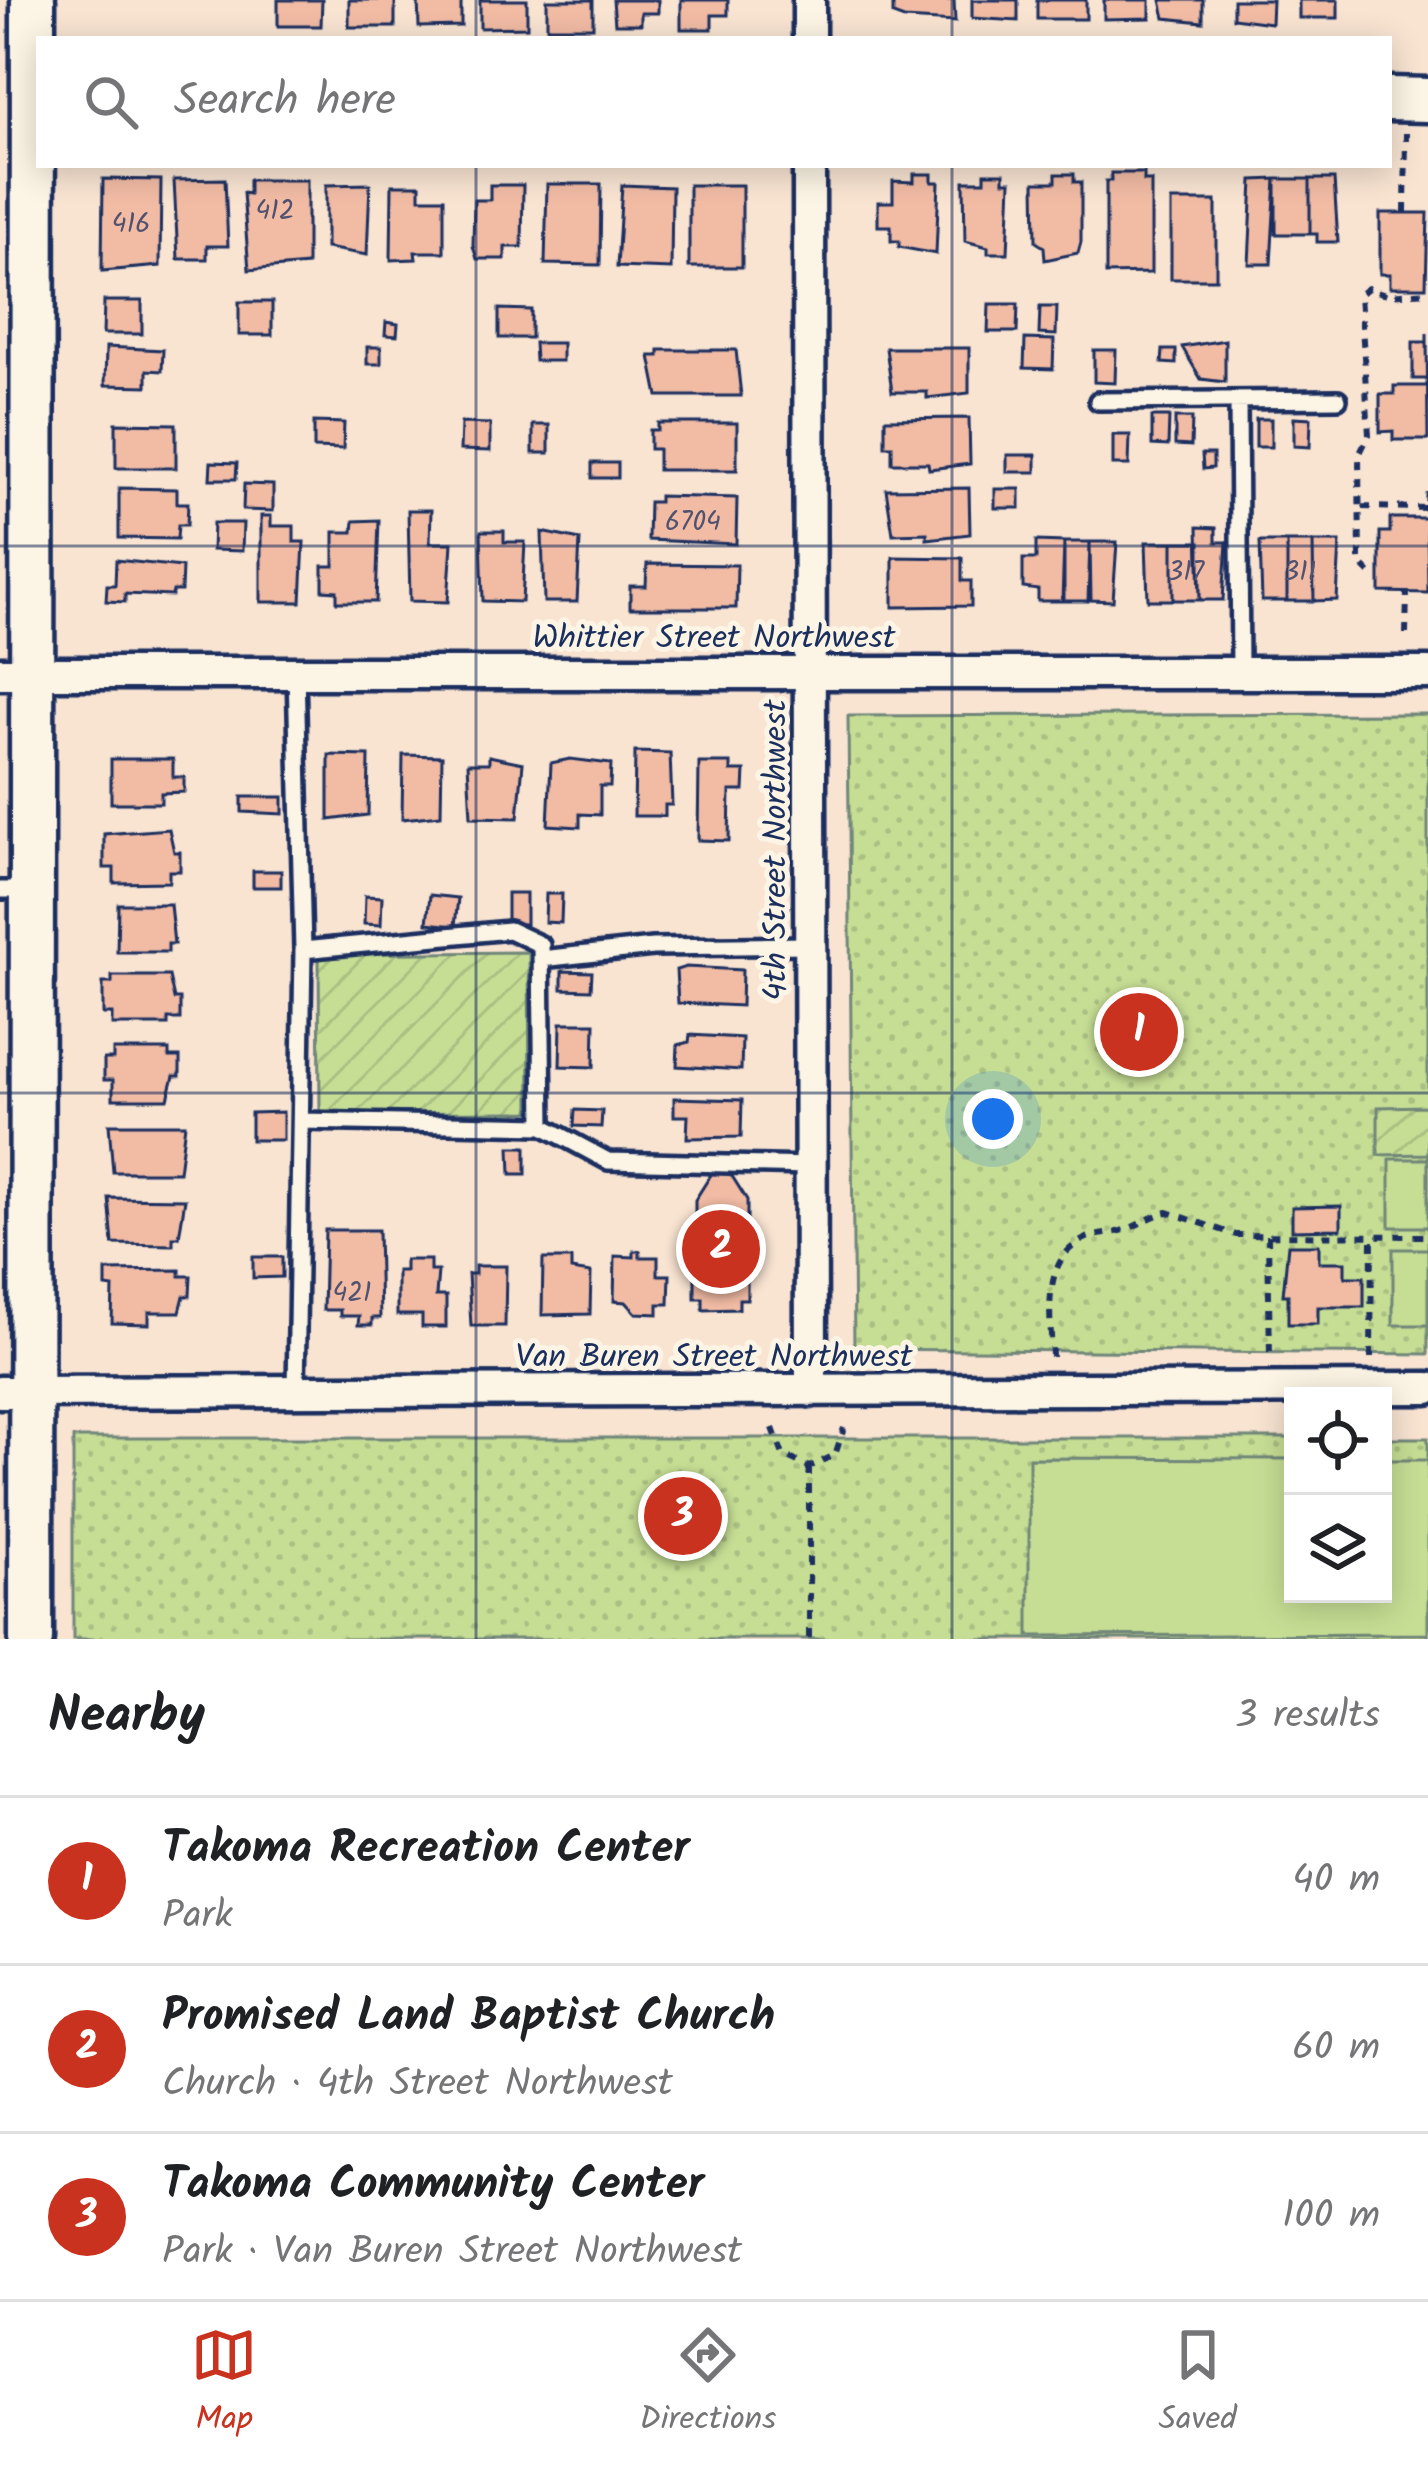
<!DOCTYPE html>
<html lang="en">
<head>
<meta charset="utf-8">
<style>
  :root { --surface:#fff; --page:#f6f6f6; --text:#202124; --muted:#757577; --line:#e0e0e0; --accent:#c8321e }
  body { margin:0; font-family:Kalam,sans-serif; background:var(--page); color:var(--text) }
  .controls { position:absolute; right:36px; bottom:36px; display:grid; overflow:hidden; border-radius:0px; box-shadow:0 6px 30px #0003 }
  .controls button { width:108px; height:108px; display:grid; place-items:center; padding:0; border:0; border-bottom:3px solid var(--line); background:var(--surface); color:var(--text); font:60px sans-serif }
  .you { position:absolute; left:993px; top:1119px; width:42px; height:42px; margin:-30px; border:9px solid #fff; border-radius:50%; background:#1a73e8; box-shadow:0 0 0 18px #1a73e833 }
  .badge { display:grid; place-items:center; width:78px; height:78px; border-radius:50%; background:var(--accent); color:#fff; font-size:39px; font-weight:700 }
  .pin { position:absolute; translate:-50% -50%; border:6px solid #fff; box-shadow:0 3px 12px #0006 }
  .list { margin:0; padding:0; list-style:none }
  h2 { display:flex; justify-content:space-between; align-items:center; height:156px; margin:0; padding:0 48px; font-size:51px }
  h2 small { font-size:39px; font-weight:400; color:var(--muted) }
  .list li { display:grid; grid-template-columns:78px 1fr auto; gap:36px; align-items:center; box-sizing:border-box; height:168px; padding:0 48px; border-top:3px solid var(--line) }
  .list b { display:block; font-size:45px; white-space:nowrap }
  .list p { margin:0; font-size:39px; white-space:nowrap; color:var(--muted) }
  .list em { font-size:39px; font-style:normal; color:var(--muted) }
  .icon { flex:none; width:66px; height:66px; fill:none; stroke:currentColor; stroke-width:2; stroke-linecap:round; stroke-linejoin:round }
  .map { position:relative; flex:none; width:1428px; height:1639px; overflow:hidden }
  .search { position:absolute; background:var(--surface); box-shadow:0 6px 30px #0003; left:36px; right:36px; top:36px; height:132px; display:flex; align-items:center; gap:30px; box-sizing:border-box; padding:0 42px; border-radius:0px; color:var(--muted); font-size:45px }
  .sheet { height:660px; background:var(--surface) }
  nav { display:flex; justify-content:space-around; align-items:center; box-sizing:border-box; height:168px; border-top:3px solid var(--line); background:var(--surface); font-size:33px; color:var(--muted) }
  nav a { display:grid; justify-items:center; gap:6px }
  nav .on { color:var(--accent) }
  .map>svg:first-child { display:block }
  .park { fill:url(#park-dots); stroke:#708679; stroke-width:3 }
  .garden { fill:url(#garden-furrows); stroke:#708679; stroke-width:3 }
  .pitch { fill:#c6de94; stroke:#708679; stroke-width:3 }
  .building { fill:#f1bba4; stroke:#1b2f5e; stroke-width:3 }
  .lines { fill:none; stroke-linecap:round; stroke-linejoin:round }
  .lane-casing { stroke:#1b2f5e; stroke-width:24 }
  .street-casing { stroke:#1b2f5e; stroke-width:39 }
  .secondary-casing { stroke:#1b2f5e; stroke-width:51 }
  .path { stroke:#1b2f5e; stroke-width:6; stroke-dasharray:9 9; stroke-linecap:butt }
  .lane { stroke:#fcf5e5; stroke-width:15 }
  .street { stroke:#fcf5e5; stroke-width:30 }
  .secondary { stroke:#fcf5e5; stroke-width:42 }
  .grid { fill:none; stroke:#1b2f5e; stroke-width:3; stroke-opacity:0.55 }
  .labels { text-anchor:middle; stroke-width:10; stroke-linejoin:round; paint-order:stroke }
  .number-label { font-size:27px; fill:#505270 }
  .street-label { font-size:33px; fill:#1b2f5e; stroke:#fcf5e5 }
</style>
</head>
<body>
<div class="map">
<svg width="1428" height="1639" viewBox="0 0 1428 1639">
  <defs>
    <pattern id="park-dots" width="8" height="8" patternUnits="userSpaceOnUse" patternTransform="scale(3)"><rect width="8" height="8" fill="#c6de94"/><path d="M2 2h.1M6 6h.1" fill="none" stroke="#aabf82" stroke-width="1.8" stroke-linecap="round"/></pattern>
    <pattern id="garden-furrows" width="10" height="10" patternUnits="userSpaceOnUse" patternTransform="scale(3)"><rect width="10" height="10" fill="#c6de94"/><path d="M-1 1l2-2M0 10L10 0M9 11l2-2" fill="none" stroke="#aabf82"/></pattern>
  </defs>
  <rect width="100%" height="100%" fill="#f9e4d2"/>
  <filter id="ink" filterUnits="userSpaceOnUse"><feTurbulence type="fractalNoise" baseFrequency=".00833" numOctaves="2"/><feDisplacementMap in="SourceGraphic" scale="24" xChannelSelector="R" yChannelSelector="G"/><feConvolveMatrix kernelMatrix="1 2 1 2 8 2 1 2 1" color-interpolation-filters="sRGB"/></filter>
  <g filter="url(#ink)">
    <path class="park" d="M1428 714V1354L854 1349 848 716Z
      M73 1438H1293V1594H1383V1438H1428V1639H73Z"/>
    <path class="garden" d="M529 952 530 1112 320 1113 319 954Z
      M1428 1106V1154L1378 1155V1107Z"/>
    <path class="pitch" d="M1390 1159H1428V1227H1390Z
      M1393 1249H1428V1325H1393Z
      M1029 1458 1293 1459V1594H1383V1460H1428V1634L1029 1636Z"/>
    <path class="building" d="M278 0H322L321 26H278Z
      M349 0H395V27H349Z
      M418 0H461V26L419 27Z
      M480 0H527V27L480 28Z
      M547 0H593V27H547Z
      M613 0H658V13H641V24H615Z
      M681 0H728V15H712V29H681Z
      M893 0H954L955 22 904 19 893 15Z
      M972 0H1018V21L972 18Z
      M1037 0H1086V19H1037Z
      M1104 0H1150V18L1104 19Z
      M1161 0H1203V22L1165 18Z
      M1233 0H1272L1271 23 1233 18Z
      M1299 0H1338V18H1299Z
      M985 173H1004V181H1011L1008 253H988V247L965 241 964 181H985Z
      M1111 173H1144V181H1151V273L1106 274V181H1111Z
      M914 174H932V182H939L936 254 899 247V241H891V226H878V202H893V181L914 182Z
      M1056 174H1074V182H1081V242L1078 253 1045 260 1044 247 1036 242 1035 182H1056Z
      M103 179 161 180 160 266 102 271Z
      M225 179 228 246H207V259H178L174 180Z
      M1276 179 1271 264H1249L1253 180Z
      M1276 179H1310V234H1276Z
      M1310 179H1334L1338 242H1317V234H1310Z
      M249 180H307V265L249 270 243 193 249 194Z
      M370 184 367 255 326 248V185Z
      M547 184H601L600 265 545 264Z
      M392 185H420V198H444V252H415L416 259 391 260Z
      M490 185H523L522 247H505V259H477L473 246 474 200H490Z
      M622 185 672 187 671 269 617 267Z
      M689 185H742V267H689Z
      M1171 201H1216V279H1171Z
      M1380 213H1428L1426 287H1390V274H1380Z
      M104 301H142V334H103Z
      M239 302H272V335H239Z
      M989 304H1018L1017 332H988Z
      M1040 307H1057L1056 335 1039 334Z
      M499 309 531 310V338H499Z
      M386 322 398 324 397 336 385 335Z
      M1427 333 1428 440H1393V431L1380 432V394H1394V386H1427V379H1413V342H1427Z
      M1025 339 1054 340 1053 369 1024 368Z
      M1225 340V382L1201 379 1182 347Z
      M534 343H562V361H535Z
      M106 347 163 350 162 371 147 370V386L105 385Z
      M367 347H381V364H367Z
      M886 348H969V393L927 398V392H892Z
      M659 350H736L741 396H658L650 356H659Z
      M1094 350H1116L1115 383 1094 382Z
      M1163 350H1176V364L1162 363Z
      M1152 417H1169L1168 446 1152 445Z
      M1294 417 1311 418 1310 447 1294 446Z
      M969 418 970 464 929 469 928 463H892V446H885V419Z
      M1175 418H1192L1191 446 1175 445Z
      M1256 419H1271V447H1256Z
      M314 422 344 423 343 449 314 448Z
      M116 423 176 424V468H116Z
      M461 423 490 424V451L460 450Z
      M658 423H737V470H658V449H650V430H658Z
      M533 425H549V453H533Z
      M1113 435H1130L1129 465H1113Z
      M1202 454H1213V468L1203 469Z
      M1007 455H1036V472H1007Z
      M211 462 237 463 236 479H210Z
      M592 463H618V478H592Z
      M244 484 273 485V511L243 510Z
      M119 488 177 489V503H188L187 525H178L177 539 119 538Z
      M969 488 970 534 927 539V533L893 534 886 489Z
      M995 489H1020V508H995Z
      M659 496 737 498 736 544 648 540 649 502H659Z
      M408 510H431L430 543H452L448 602 410 601Z
      M261 516H271V526H294V542H304L301 602H261Z
      M1390 518H1427L1428 593 1380 592V532H1390Z
      M379 520 376 602H337V591L323 590V566H334V532H353L354 521Z
      M213 523H243L242 551 212 550Z
      M1198 527 1216 528V542H1227L1223 600H1200Z
      M481 531H504V542H525L522 602 483 601Z
      M542 532 580 540 577 602H544Z
      M1036 541 1064 542 1062 601H1038V590L1023 588V559H1036Z
      M1064 542H1090L1088 601H1064Z
      M1090 542H1117L1113 601 1091 600Z
      M1146 542H1173V600H1148Z
      M1173 542H1200V600H1173Z
      M1260 542H1287V601H1262Z
      M1287 542H1313L1314 601H1287Z
      M1313 542H1340L1337 600 1314 601Z
      M893 557 962 558V581H971V606L893 607Z
      M116 560 182 567 181 591H173L172 596 125 594V602L106 601 107 585H115Z
      M647 564 737 565 736 608H630V586H646Z
      M635 752 670 753 672 805H665V816H634Z
      M329 755 369 756 368 815 329 820Z
      M403 755 442 756 441 815 402 819Z
      M489 756 523 763 518 818 471 817 468 763H489Z
      M111 759H173V777H184V792L161 793V803H111Z
      M570 759 611 764 610 786H600V815L580 814V827L548 825 551 763Z
      M699 763H731V771H745L744 791H730L729 841 698 840Z
      M242 797H283V814L242 812Z
      M169 829 174 852H180V871H169V882L114 883V868H104V834Z
      M253 871H281V887H253Z
      M507 893H526V924H507Z
      M546 894H562L561 923 545 922Z
      M430 895 458 898 455 926 427 923Z
      M365 896 382 897 381 925 364 924Z
      M118 904H170L174 944H168V952H117Z
      M686 967 742 970 741 1006 678 1003 676 970Z
      M562 971 592 972 591 990 562 989Z
      M112 976H169L174 999H180V1019H168V1025H112V1014H103V983H112Z
      M561 1023H595L594 1067 560 1066Z
      M690 1035 742 1038 741 1070 677 1066 678 1045 689 1042Z
      M113 1050H169V1057H180V1076H174L168 1099H113V1080H104V1059H113Z
      M674 1098 742 1100 741 1137 687 1138 688 1116H674Z
      M575 1110 602 1111 601 1127 574 1126Z
      M283 1112V1140H251V1113Z
      M109 1124H185L179 1172H113Z
      M510 1147H526V1174H511Z
      M712 1173H730L747 1200V1299H739V1309L703 1310V1298H695V1200Z
      M109 1198 185 1199 179 1237H173V1245L113 1244Z
      M1341 1206V1229L1292 1230V1207Z
      M325 1230H378L380 1318H372V1325H358L359 1316H340V1310H323Z
      M1288 1245H1319V1262H1345V1277H1364V1307H1318V1324H1288V1295H1283Z
      M634 1251H640V1257H658V1275H670L669 1304H658V1314L636 1313 626 1302 614 1301 615 1256 634 1257Z
      M253 1257H282V1277L253 1278Z
      M543 1259H571V1270L591 1273 590 1314 542 1315Z
      M405 1260H430V1271H438L436 1296H446V1327H422V1315H397V1271H405Z
      M475 1266H506L505 1326H471L468 1274H475Z
      M180 1270V1276H191L190 1296H184L180 1312H149V1324L112 1323 113 1288 106 1287V1271Z"/>
    <g class="lines">
      <g class="lane-casing">
        <path id="lane" d="M1238 400 1240 672
          M1098 401 1338 399
          M296 673 303 950 296 1392
          M0 890H29
          M303 950 509 930 541 945 543 1126
          M541 959 653 947 810 945
          M301 1121 543 1126 608 1161 811 1166"/>
      </g>
      <g class="street-casing">
        <path id="street" d="M809 39V0
          M809 165 811 1391
          M0 673H1428
          M0 1392 1428 1388"/>
      </g>
      <g class="secondary-casing">
        <path id="secondary" d="M1389 99 1428 100
          M31 1639 33 0"/>
      </g>
      <path class="path" d="M1405 213 1406 133
        M1362 507 1427 508 1428 486
        M1370 573 1360 563 1359 455 1369 435 1360 294 1368 288 1388 295 1428 292
        M1406 634 1407 593
        M1268 1235 1270 1358
        M1052 1357C1051 1316 1040 1258 1087 1238 1099 1234 1112 1234 1124 1230 1140 1225 1152 1215 1168 1212L1236 1235 1428 1236
        M1371 1358 1372 1236
        M773 1428 783 1455 809 1467 835 1455 844 1428
        M809 1467V1639"/>
      <use href="#lane" class="lane"/>
      <use href="#street" class="street"/>
      <use href="#secondary" class="secondary"/>
    </g>
  </g>
  <path class="grid" d="M476 0V39M952 0V39M476 165V1639M952 165V1639M0 546H1428M0 1093H1428"/>
  <g class="labels">
    <g class="number-label">
      <text x="275" y="219">412</text>
      <text x="131" y="232">416</text>
      <text x="693" y="530">6704</text>
      <text x="1186" y="580">317</text>
      <text x="1300" y="580">311</text>
      <text x="352" y="1301">421</text>
    </g>
    <g class="street-label">
      <text x="714" y="648">Whittier Street Northwest</text>
      <text transform="translate(774 850) rotate(-90)" y="12">4th Street Northwest</text>
      <text x="714" y="1367">Van Buren Street Northwest</text>
    </g>
  </g>
</svg>
<div class="controls">
<button><svg class="icon" aria-label="locate" viewBox="0 0 24 24"><circle cx="12" cy="12" r="6"/><path d="M12 2v4M12 18v4M2 12h4M18 12h4"/></svg></button>
<button><svg class="icon" aria-label="layers" viewBox="0 0 24 24"><path d="M12 4l9 5-9 5-9-5zM3 14l9 5 9-5"/></svg></button>
</div>
<div class="you"></div>
<div class="pin badge" style="left:1139px;top:1032px">1</div>
<div class="pin badge" style="left:721px;top:1249px">2</div>
<div class="pin badge" style="left:683px;top:1516px">3</div>
<div class="search"><svg class="icon" aria-label="search" viewBox="0 0 24 24"><circle cx="10" cy="10" r="6"/><path d="M15 15l6 6"/></svg>Search here</div>
</div>
<section class="sheet">
<h2>Nearby<small>3 results</small></h2>
<ul class="list">
<li><span class="badge">1</span><div><b>Takoma Recreation Center</b><p>Park</p></div><em>40 m</em></li>
<li><span class="badge">2</span><div><b>Promised Land Baptist Church</b><p>Church · 4th Street Northwest</p></div><em>60 m</em></li>
<li><span class="badge">3</span><div><b>Takoma Community Center</b><p>Park · Van Buren Street Northwest</p></div><em>100 m</em></li>
</ul>
</section>
<nav>
<a class="on"><svg class="icon" aria-label="map" viewBox="0 0 24 24"><path d="M3 6l6-2 6 2 6-2v14l-6 2-6-2-6 2zM9 4v14M15 6v14"/></svg>Map</a>
<a><svg class="icon" aria-label="directions" viewBox="0 0 24 24"><path d="M12 3l9 9-9 9-9-9zM9 14v-3h6M13 9l2 2-2 2"/></svg>Directions</a>
<a><svg class="icon" aria-label="saved" viewBox="0 0 24 24"><path d="M7 4h10v16l-5-4-5 4z"/></svg>Saved</a>
</nav>
</body>
</html>
